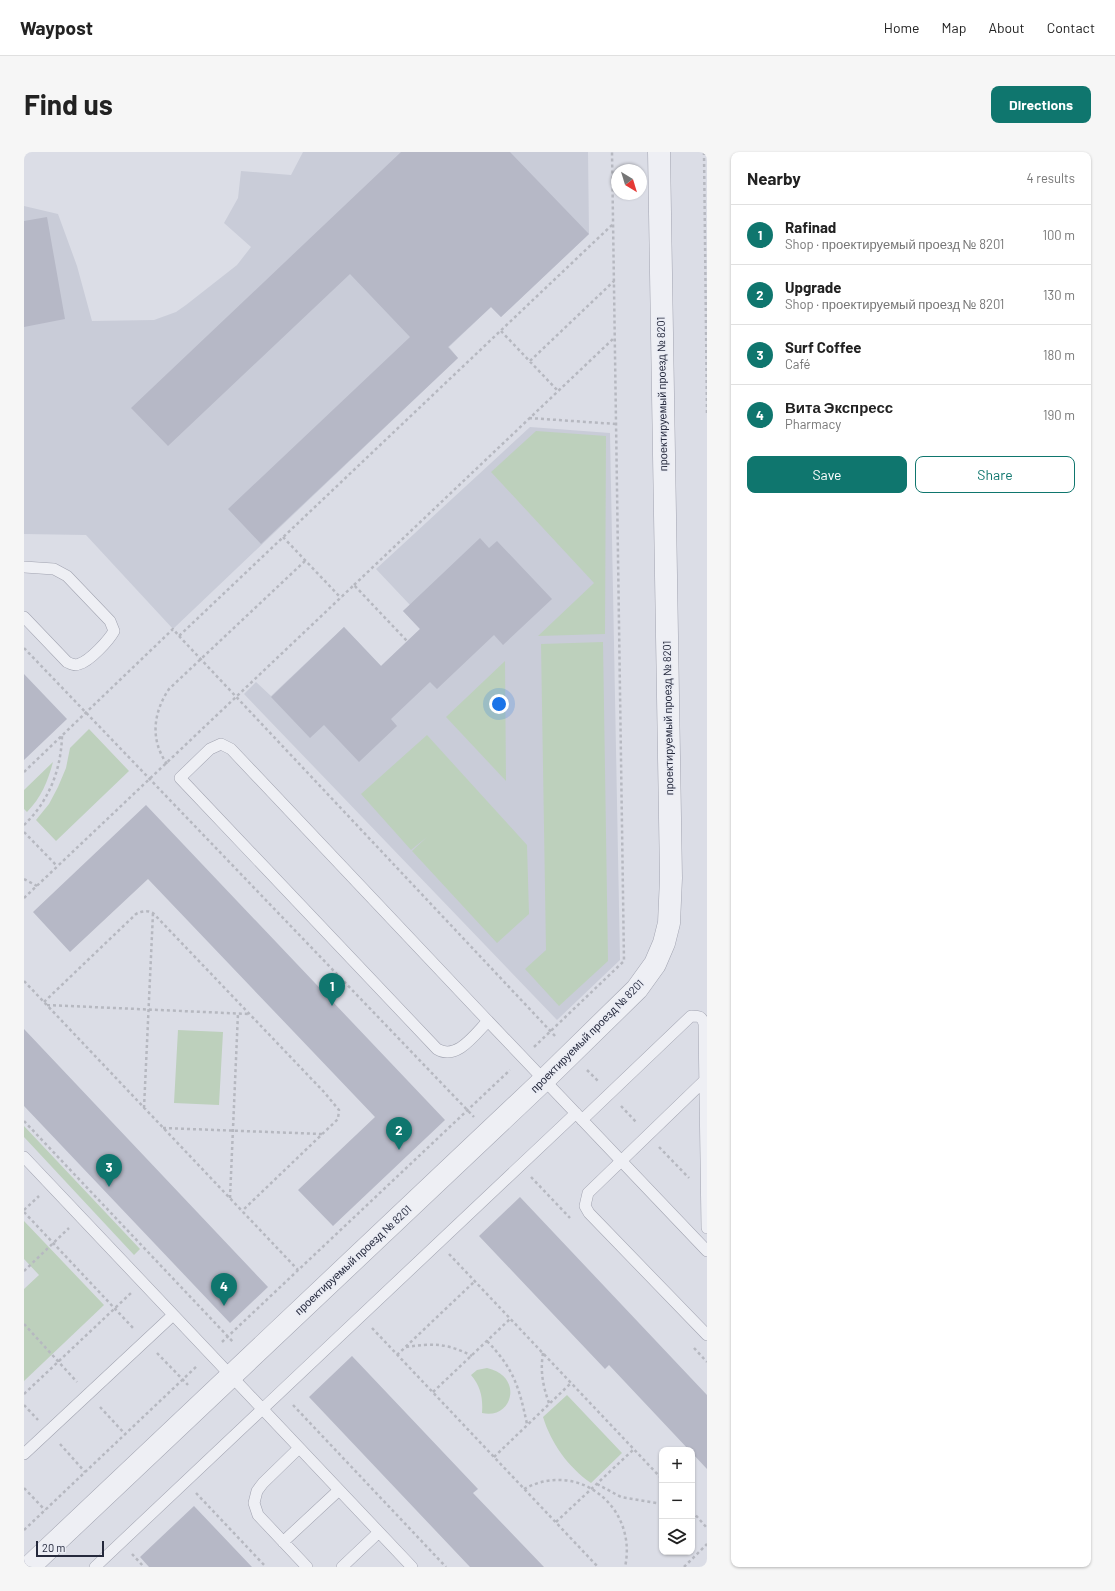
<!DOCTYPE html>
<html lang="en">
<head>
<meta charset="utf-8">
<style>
  :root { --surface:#fff; --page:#f6f6f6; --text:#222; --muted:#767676; --line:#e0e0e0; --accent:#0f766e }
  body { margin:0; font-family:Barlow,sans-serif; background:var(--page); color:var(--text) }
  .controls { position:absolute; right:12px; bottom:12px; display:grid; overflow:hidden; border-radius:8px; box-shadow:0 1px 3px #0004 }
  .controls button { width:36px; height:36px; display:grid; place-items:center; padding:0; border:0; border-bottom:1px solid var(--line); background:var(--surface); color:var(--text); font:20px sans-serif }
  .compass { position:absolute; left:587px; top:12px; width:36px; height:36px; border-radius:50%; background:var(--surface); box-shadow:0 1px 3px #0004; rotate:142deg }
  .scale { position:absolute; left:12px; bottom:10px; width:68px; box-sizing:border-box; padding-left:4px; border:2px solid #25293c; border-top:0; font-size:11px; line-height:14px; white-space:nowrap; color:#25293c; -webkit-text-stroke:3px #eaecf4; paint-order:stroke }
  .you { position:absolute; left:475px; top:552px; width:14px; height:14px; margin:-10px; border:3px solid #fff; border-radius:50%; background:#1a73e8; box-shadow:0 0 0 6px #1a73e833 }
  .badge { display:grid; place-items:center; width:26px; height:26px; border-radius:50%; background:var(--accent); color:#fff; font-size:13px; font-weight:700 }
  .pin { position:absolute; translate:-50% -33px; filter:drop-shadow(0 1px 2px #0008) }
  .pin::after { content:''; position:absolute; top:21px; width:14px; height:12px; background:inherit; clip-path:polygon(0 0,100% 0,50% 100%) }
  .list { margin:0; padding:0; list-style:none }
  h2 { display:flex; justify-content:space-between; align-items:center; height:52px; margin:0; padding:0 16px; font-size:17px }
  h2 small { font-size:13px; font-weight:400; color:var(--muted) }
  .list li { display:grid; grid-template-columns:26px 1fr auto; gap:12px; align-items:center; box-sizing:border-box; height:60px; padding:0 16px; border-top:1px solid var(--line) }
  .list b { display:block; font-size:15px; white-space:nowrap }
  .list p { margin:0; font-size:13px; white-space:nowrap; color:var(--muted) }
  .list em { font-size:13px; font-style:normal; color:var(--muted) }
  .actions { display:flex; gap:8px; padding:12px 16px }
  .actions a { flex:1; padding:9px 0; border:1px solid var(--accent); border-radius:8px; text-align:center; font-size:14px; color:var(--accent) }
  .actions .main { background:var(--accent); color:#fff }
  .icon { flex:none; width:22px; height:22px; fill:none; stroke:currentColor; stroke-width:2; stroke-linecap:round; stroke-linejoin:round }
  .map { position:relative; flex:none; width:683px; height:1415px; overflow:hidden; border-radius:8px }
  header { display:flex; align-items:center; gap:24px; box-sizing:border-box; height:56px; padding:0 20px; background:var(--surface); border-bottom:1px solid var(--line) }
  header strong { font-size:19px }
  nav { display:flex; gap:22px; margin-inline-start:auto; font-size:14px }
  .intro { display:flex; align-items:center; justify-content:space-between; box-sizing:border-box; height:96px; padding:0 24px }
  h1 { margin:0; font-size:28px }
  .button { padding:10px 18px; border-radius:8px; background:var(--accent); color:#fff; font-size:14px; font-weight:700 }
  main { display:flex; gap:24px; padding:0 24px }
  aside { flex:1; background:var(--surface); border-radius:8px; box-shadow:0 1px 3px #0004 }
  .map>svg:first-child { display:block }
  .built { fill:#c9ccd8 }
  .green { fill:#bdd0bc }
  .building { fill:#b6b8c6 }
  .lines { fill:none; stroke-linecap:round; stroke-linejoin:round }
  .service-casing { stroke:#a1a3b0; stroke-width:12 }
  .minor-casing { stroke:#a1a3b0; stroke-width:23 }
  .path { stroke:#b6b8c0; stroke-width:2.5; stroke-dasharray:3 3; stroke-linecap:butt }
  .service { stroke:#eeeff4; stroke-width:11 }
  .minor { stroke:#eeeff4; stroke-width:22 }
  .labels { text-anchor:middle; stroke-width:3; stroke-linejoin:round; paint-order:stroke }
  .street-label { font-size:11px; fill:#25293c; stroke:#eaecf4 }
</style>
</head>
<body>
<header>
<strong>Waypost</strong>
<nav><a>Home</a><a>Map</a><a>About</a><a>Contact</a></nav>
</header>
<div class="intro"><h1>Find us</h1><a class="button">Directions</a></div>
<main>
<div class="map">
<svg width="683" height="1415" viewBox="0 0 683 1415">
  <rect width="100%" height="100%" fill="#dbdde6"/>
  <path class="built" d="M279 0H564L565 82 477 165 467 155 425 195 434 206 149 477 62 383 0 382V54L34 62 53 114 68 169 130 168 152 160 162 153 213 113 227 95 200 71 214 46 217 19 267 23Z
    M506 275 586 281 596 808 533 868 220 542 232 530 247 544 320 475 357 514 396 477 379 459 386 453 352 417Z"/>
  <path class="green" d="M512 279 582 284 581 482 514 484 570 431 467 320Z
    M579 490 584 809 535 854 501 817 522 798 517 492Z
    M481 509 482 629 422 565Z
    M65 577 105 619 32 689 12 668 25 652 34 635 42 616 46 596Z
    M403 583 503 693 505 762 473 791 388 699 403 685 387 698 337 642Z
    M29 610C24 629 17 646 3 660L0 657V638Z
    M154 878 199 880 195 953 150 951Z
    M0 974 116 1097 110 1103 0 985Z
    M0 1069 80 1153 0 1229V1137L15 1123 0 1107Z
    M463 1216C500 1224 489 1268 458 1261 459 1246 457 1235 447 1223L453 1218Z
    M543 1243 598 1301 567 1331C544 1315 527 1291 519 1265Z"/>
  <path class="building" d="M377 0H486L565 82 477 165 467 155 424 195 434 206 237 392 204 357 386 185 326 122 144 294 107 256Z
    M23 65 41 167 0 175V69Z
    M456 386 465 396 473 389 528 447 479 493 470 483 413 537 406 530 367 567 373 574 335 610 300 573 286 586 247 545 320 475 357 514 396 477 379 459Z
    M0 522 43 567 0 608Z
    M122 653 421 968 309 1074 274 1038 351 965 124 727 46 800 9 760Z
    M0 877 244 1135 206 1171 0 954Z
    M496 1045 683 1243V1317L668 1301V1298H665L585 1213 581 1217 455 1084Z
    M328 1204 454 1337 449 1341 520 1415H446L285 1245Z
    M170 1354 228 1415H125L116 1405Z"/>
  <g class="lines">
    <g class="service-casing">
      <path id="service" d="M0 415 30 417 43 424 86 469 90 479C85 488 66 509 55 512 51 514 47 512 43 510L0 465
        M197 592 207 597 464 869C451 882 433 909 413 897L156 626 186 597Z
        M464 869 683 1099
        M681 928 564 1041 561 1054 565 1061 683 1183
        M558 968 667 864C675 864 678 864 680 872L683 1076
        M0 1005 388 1415
        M275 1296 239 1331 233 1339 230 1351 234 1363 283 1415
        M0 1302 149 1163
        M259 1390 315 1338
        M71 1415 552 961
        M318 1415 355 1380"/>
    </g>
    <g class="minor-casing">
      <path id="minor" d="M5 1415 520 928 613 837 631 812 640 791 645 771 647 726 635 0"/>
    </g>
    <path class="path" d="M680 0 683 264
      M477 179 534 239
      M506 209 590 129
      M505 266 592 272
      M259 385 317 446
      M330 433 590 186
      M155 484 532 885
      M0 496 450 965
      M143 612C126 588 129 561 145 537L282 408
      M0 620 149 477 155 484 589 72
      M0 673C25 649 37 618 38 584
      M0 680 33 714
      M0 727 13 734
      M0 746 330 433 383 489
      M0 829 274 1118
      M20 850 112 762C118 759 123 758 129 761L300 940 315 958 314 967 218 1059
      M23 853 225 862
      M510 895 600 809 588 0
      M563 918 575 930
      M597 954 613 971
      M120 956 129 761
      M0 969 210 1191
      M139 976 298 982
      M635 995 665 1026
      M507 1025 546 1066
      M206 1046 214 861
      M0 1058 15 1044
      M0 1060 110 1177
      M425 1102 638 1327
      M0 1119 45 1076
      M0 1172 53 1230
      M348 1176 574 1415
      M463 1189C490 1217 495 1235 503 1272
      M198 1190 486 918
      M382 1195C409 1191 423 1191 448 1204
      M670 1196 683 1210
      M133 1201 164 1233
      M519 1201C516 1220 519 1234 525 1251
      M373 1203 451 1129
      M409 1240 486 1167
      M0 1242 107 1141
      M0 1253 14 1268
      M269 1253 422 1415
      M76 1255 101 1282
      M36 1292 61 1320
      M470 1305 547 1231
      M573 1332 597 1345 638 1352
      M0 1336 21 1358
      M500 1337C555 1307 614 1356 601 1415
      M172 1341 242 1415
      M668 1359 683 1376
      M532 1370 610 1297
      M0 1378 174 1213
      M108 1402 120 1415
      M660 1415 683 1392"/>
    <use href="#service" class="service"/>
    <use href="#minor" class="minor"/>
  </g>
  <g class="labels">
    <g class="street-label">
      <text transform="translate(638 242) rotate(-91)" y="4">проектируемый проезд № 8201</text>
      <text transform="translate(644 566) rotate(-91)" y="4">проектируемый проезд № 8201</text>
      <text transform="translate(563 884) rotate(-45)" y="4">проектируемый проезд № 8201</text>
      <text transform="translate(329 1108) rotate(-43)" y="4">проектируемый проезд № 8201</text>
    </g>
  </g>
</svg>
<div class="controls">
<button>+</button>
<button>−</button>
<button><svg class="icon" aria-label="layers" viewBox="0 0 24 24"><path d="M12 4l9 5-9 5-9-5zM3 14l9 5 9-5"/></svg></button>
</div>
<svg class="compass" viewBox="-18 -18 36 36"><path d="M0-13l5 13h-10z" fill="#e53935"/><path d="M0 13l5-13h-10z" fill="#767676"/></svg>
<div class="scale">20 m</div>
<div class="you"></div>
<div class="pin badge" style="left:308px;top:854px">1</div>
<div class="pin badge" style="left:375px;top:998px">2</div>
<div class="pin badge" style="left:85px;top:1035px">3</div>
<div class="pin badge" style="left:200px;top:1154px">4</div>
</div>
<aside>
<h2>Nearby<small>4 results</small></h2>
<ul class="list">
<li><span class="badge">1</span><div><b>Rafinad</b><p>Shop · проектируемый проезд № 8201</p></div><em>100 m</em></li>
<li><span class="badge">2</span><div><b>Upgrade</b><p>Shop · проектируемый проезд № 8201</p></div><em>130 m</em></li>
<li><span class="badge">3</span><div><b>Surf Coffee</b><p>Café</p></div><em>180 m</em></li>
<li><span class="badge">4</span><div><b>Вита Экспресс</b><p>Pharmacy</p></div><em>190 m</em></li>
</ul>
<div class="actions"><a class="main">Save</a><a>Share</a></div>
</aside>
</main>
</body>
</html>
